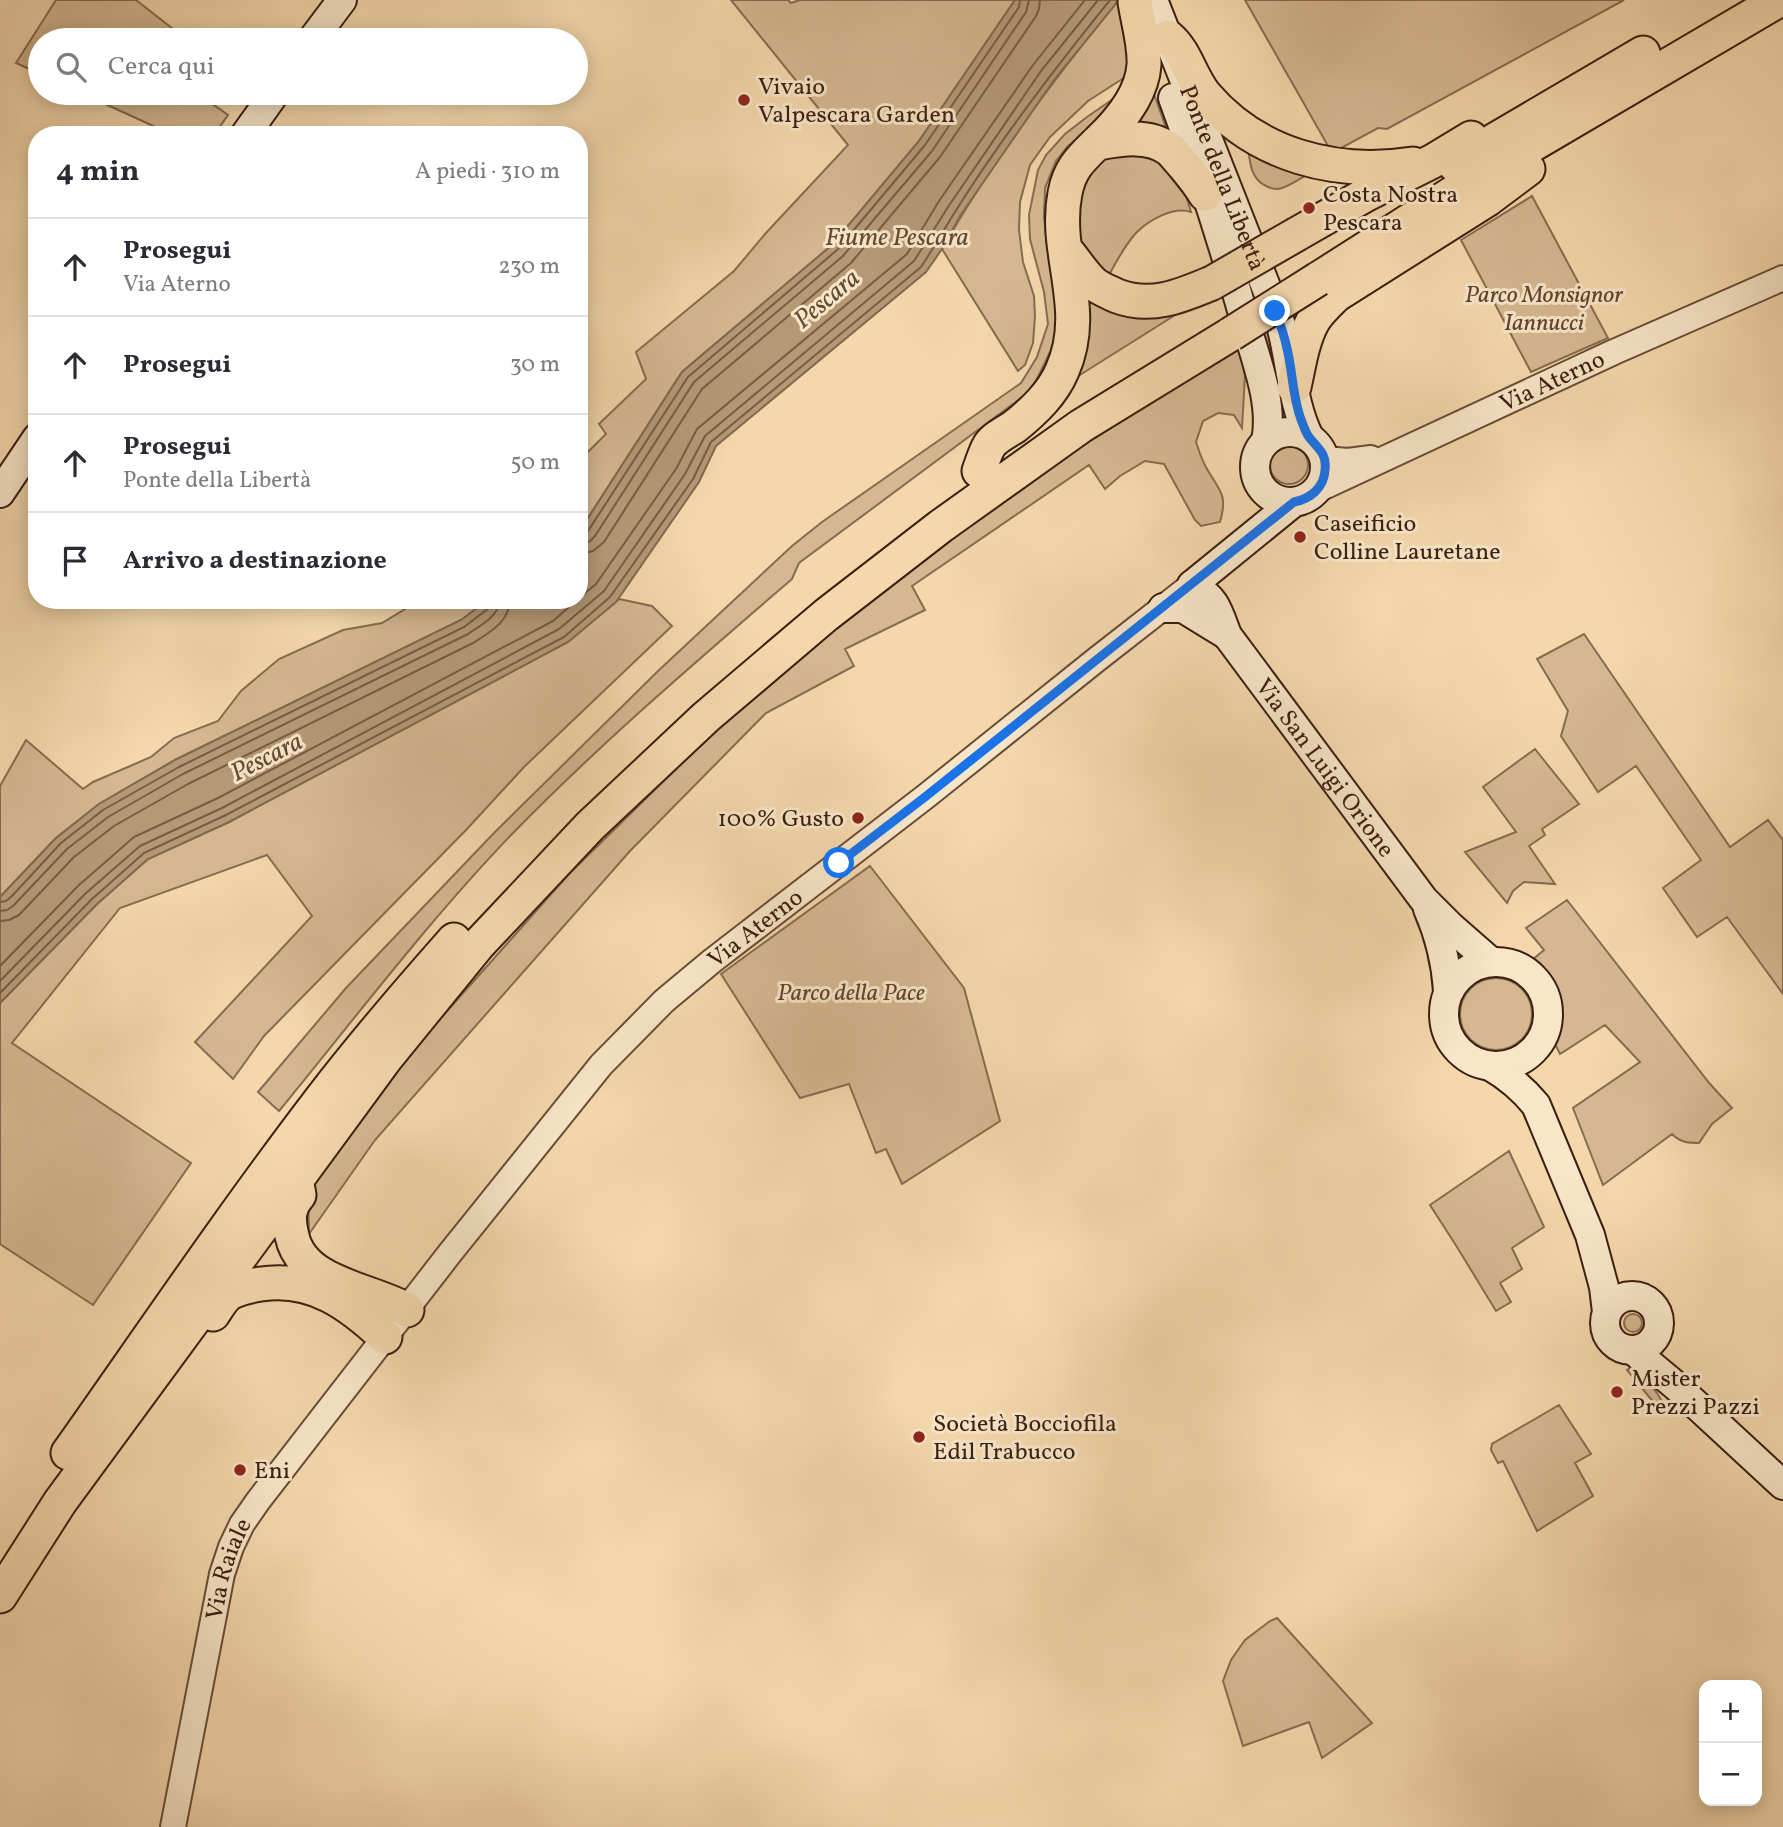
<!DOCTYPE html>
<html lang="it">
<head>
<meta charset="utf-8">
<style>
  :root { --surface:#fff; --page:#f2f2f3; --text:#2b2b33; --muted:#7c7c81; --line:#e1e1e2 }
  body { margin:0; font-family:Vollkorn,serif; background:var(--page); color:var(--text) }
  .controls { position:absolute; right:21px; bottom:21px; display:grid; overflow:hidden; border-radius:14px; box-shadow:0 4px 18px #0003 }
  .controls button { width:63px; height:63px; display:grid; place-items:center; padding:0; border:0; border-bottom:2px solid var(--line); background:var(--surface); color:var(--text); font:35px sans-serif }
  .stop { position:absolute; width:21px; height:21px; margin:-16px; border:5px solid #1a73e8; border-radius:50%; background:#fff }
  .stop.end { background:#1a73e8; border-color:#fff; box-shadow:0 2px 7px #0008 }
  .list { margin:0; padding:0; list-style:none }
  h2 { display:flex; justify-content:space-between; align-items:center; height:91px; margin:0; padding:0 28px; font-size:30px }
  h2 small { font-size:23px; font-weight:400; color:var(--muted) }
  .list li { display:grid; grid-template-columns:46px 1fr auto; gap:21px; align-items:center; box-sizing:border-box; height:98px; padding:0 28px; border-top:2px solid var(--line) }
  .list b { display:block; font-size:26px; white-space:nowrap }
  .list p { margin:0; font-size:23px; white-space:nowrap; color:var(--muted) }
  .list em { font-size:23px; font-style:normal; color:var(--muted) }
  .icon { flex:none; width:38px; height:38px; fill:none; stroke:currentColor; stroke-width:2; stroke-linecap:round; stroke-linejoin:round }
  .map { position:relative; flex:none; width:1783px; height:1827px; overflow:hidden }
  .search { position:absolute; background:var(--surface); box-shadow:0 4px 18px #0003; left:28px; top:28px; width:560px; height:77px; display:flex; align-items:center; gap:18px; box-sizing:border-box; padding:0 24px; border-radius:38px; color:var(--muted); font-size:26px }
  .panel { position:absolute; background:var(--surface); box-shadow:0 4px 18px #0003; left:28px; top:126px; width:560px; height:483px; border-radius:28px }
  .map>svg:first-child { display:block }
  .green { fill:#d5b891; stroke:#886b50; stroke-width:2 }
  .water { fill:#b59977; stroke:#84684d; stroke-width:2 }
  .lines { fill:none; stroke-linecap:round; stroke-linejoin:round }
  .shore { stroke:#785c43; stroke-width:2 }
  .tertiary-casing { stroke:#694c36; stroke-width:28 }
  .secondary-casing { stroke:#3b1e0f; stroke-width:32 }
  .trunk-casing { stroke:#3b1e0f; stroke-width:37 }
  .tertiary { stroke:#f8e6c9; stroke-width:24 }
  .secondary { stroke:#f8e6c9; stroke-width:28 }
  .trunk { stroke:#f4d8ac; stroke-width:33 }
  .trunk-bridge-casing { stroke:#3b1e0f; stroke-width:37; stroke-linecap:butt }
  .trunk-bridge { stroke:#f4d8ac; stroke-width:33 }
  .route { stroke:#1a73e8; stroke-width:9 }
  .poi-dot { fill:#8f2418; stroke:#f8e6c9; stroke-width:2.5 }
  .labels { text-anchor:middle; stroke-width:6; stroke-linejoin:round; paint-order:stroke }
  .poi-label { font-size:24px; fill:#3b1e0f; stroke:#f8e6c9; text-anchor:start }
  .street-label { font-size:24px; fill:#3b1e0f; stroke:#f8e6c9 }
  .park-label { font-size:24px; font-style:italic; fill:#624430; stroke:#f8e6c9 }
  .water-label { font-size:26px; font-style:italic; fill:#664933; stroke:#f8e6c9 }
</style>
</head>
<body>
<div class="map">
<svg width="1783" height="1827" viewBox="0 0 1783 1827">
  <rect width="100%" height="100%" fill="#f4d8ac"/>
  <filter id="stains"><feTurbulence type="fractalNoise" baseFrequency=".00286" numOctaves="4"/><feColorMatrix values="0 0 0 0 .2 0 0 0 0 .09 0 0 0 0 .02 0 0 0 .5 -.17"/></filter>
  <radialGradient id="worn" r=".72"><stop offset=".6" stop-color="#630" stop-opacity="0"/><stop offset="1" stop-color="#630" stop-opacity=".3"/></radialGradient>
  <path class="green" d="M56 0H136L187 40H40V74L16 63Z
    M731 0H788L791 3 800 0H1015L919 141 832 245 682 372 579 532V461L606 434 599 424 646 379 636 352 734 271 765 234 848 145Z
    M1245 0H1624L1387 129 1378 128 1332 153Z
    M1117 1C1124 26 1131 50 1127 76L1088 101 1050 137 1030 165 1020 202 1019 230 1023 262 1034 296 1035 316 1033 343 1025 365 1018 371 942 249C992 161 1054 80 1117 1Z
    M1148 77 1170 139 1127 121Z
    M1129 88 1080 137 1068 146 1056 161 1045 188 1044 217 1047 245 1054 269 1057 331 1052 348 1036 381 1025 395 799 563 792 579C697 661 602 742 514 832 430 919 356 1017 279 1111L258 1092 346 988 493 834 658 671 792 546 822 522 1021 383 1037 357 1048 324 1044 292 1030 239 1029 215 1038 170 1046 155 1065 134 1087 117Z
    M81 93H197L228 115 214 135H173Z
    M1248 148 1312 172C1302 177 1292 185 1282 188 1277 190 1272 189 1266 186 1251 179 1250 163 1248 148Z
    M1111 152 1161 155 1184 189 1191 212C1173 206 1149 220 1136 233 1125 245 1117 260 1109 275L1100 270 1079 247 1077 186Z
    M1532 196 1608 338 1531 372 1461 240Z
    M1215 290 1064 385 1084 295Z
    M1268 318 1292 425H1282L1274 428 1258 325Z
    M1238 344 1245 375 1242 428 1234 415 1218 413 1203 421 1196 442C1199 451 1202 461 1207 469 1220 491 1228 495 1220 522L1201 526 1195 520 1164 464 1145 461 1120 476 1105 489 1089 465 912 586 925 610 845 649 854 666 766 713 630 851 375 1140 309 1234 308 1187 393 1072 569 874 726 720 811 646 901 575 1081 447Z
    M1270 465a19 19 0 1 1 38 0a19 19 0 1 1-38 0Z
    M619 599 652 606 672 626 524 767 467 829 264 1036 233 1079 195 1042 312 916 267 855 120 908 12 1043 191 1163 93 1305 0 1244V1003L97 904 148 859 229 822 568 642Z
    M420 600H488L461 620 175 760 99 804 56 838 0 897V786L26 740 83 789 93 782 151 757 174 738 218 721 241 691 279 659 343 630 382 623Z
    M1584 634 1730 847 1768 820 1783 840V994L1727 917 1697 937 1663 888 1701 860 1636 766 1598 792 1561 736 1568 711 1537 659Z
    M1535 749 1579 804 1542 829 1545 835 1529 846 1555 884 1524 882 1513 891 1507 903 1465 852 1516 832 1483 787Z
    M870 866 964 988 1000 1121 902 1184 886 1149 876 1153 849 1084 800 1098 721 974Z
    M1567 900 1710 1084 1732 1108 1712 1124 1699 1143C1687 1143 1680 1142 1672 1134L1603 1185 1573 1108 1640 1062 1605 1025 1560 1054 1555 1044C1569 1010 1559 984 1532 960L1544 950 1526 928Z
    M1460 1014a36 36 0 1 1 72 0a36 36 0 1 1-72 0Z
    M1509 1151 1544 1227 1512 1248 1522 1269 1500 1283 1511 1302 1496 1311 1457 1247 1430 1205Z
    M1624 1323a9 9 0 1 1 18 0a9 9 0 1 1-18 0Z
    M1630 1368C1648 1379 1660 1393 1667 1413L1663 1414 1627 1370Z
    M1559 1405 1591 1454 1575 1463 1593 1496 1537 1531 1503 1461 1498 1463 1491 1450 1492 1444Z
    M1277 1618 1372 1723 1322 1758 1309 1722 1243 1746 1223 1681 1231 1660 1245 1640 1270 1621Z"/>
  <path class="water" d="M1015 0H1119L1054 80 960 216 942 249 926 272 716 446 699 482 616 602 568 642 229 822 148 859 97 904 0 1003V897L56 838 99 804 175 760 461 620 488 600H579V532L682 372 832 245 919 141Z"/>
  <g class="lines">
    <path class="shore" d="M579 534H584L588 531 688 377 837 250 925 145 1019 7 1020 0
      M579 543 589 542 595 536 694 382 843 256 932 151 1026 12 1029 0
      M579 554 593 551 604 542 702 389 851 263 940 157 1036 16 1039 9 1040 0
      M579 598 596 584 676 469 697 429 907 254 939 201 1033 65 1085 0
      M0 902 6 901 12 896 61 843 103 810 179 767 464 627 489 608 491 600
      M0 911 7 910 13 906 67 849 108 817 183 774 468 634C481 625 498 617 500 600
      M0 921 9 920 19 915 74 857 114 826 188 784 473 643C490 632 509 622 510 600
      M0 966 79 885 134 837 218 798 553 621 577 600
      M0 981 86 893 140 846 222 808 559 629 604 591 685 474 705 436 914 261 948 207 1041 71 1098 0
      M0 993 92 899 144 853 226 815 564 637 610 597 693 479 711 442 921 267C933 249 943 231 955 212 1001 138 1055 68 1110 0"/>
    <g class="tertiary-casing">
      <g id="tertiary">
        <path d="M1324 459 1348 461 1371 458"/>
        <path id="s1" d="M1317 490 1614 352 1783 278"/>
        <path id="s2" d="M173 1827 222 1574 231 1547 242 1524 258 1501 450 1253 601 1065 664 1001 712 961 925 797 1096 660 1192 585"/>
      </g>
    </g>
    <g class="secondary-casing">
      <g id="secondary">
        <path id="s3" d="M1153 0 1281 325C1291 363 1292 402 1309 437"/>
        <path d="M312 40 342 0"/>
        <path d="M1173 98C1200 171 1224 246 1245 321 1255 358 1274 403 1266 441"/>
        <path d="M245 135 275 93"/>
        <circle cx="1290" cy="467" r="35"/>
        <path d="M0 493 37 438"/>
        <path id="s4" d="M1192 585C1216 598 1218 611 1227 635L1424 900 1450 926 1490 961"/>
        <path d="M1192 585 1294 502"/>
        <path d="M1163 608H1183L1227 635"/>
        <path d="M1428 909C1440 936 1446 962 1448 991"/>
        <circle cx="1496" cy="1014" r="52"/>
        <path d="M1490 1066C1509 1077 1522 1088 1536 1105L1590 1235 1604 1287 1607 1312"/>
        <circle cx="1632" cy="1323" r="27"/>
        <path d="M1633 1350 1676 1386 1783 1485"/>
      </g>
    </g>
    <g class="trunk-casing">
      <path id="trunk" d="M1168 37C1186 52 1190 76 1205 95 1257 156 1336 176 1413 164
        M1098 143C1121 139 1149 134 1169 149 1174 153 1177 158 1181 162 1190 173 1198 182 1205 194
        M1455 165 1495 140 1643 53
        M1297 234 1367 194 1433 161 1471 138
        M1065 249C1075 260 1082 273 1093 283 1100 289 1109 292 1117 296 1151 309 1181 296 1212 283
        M1318 279 1486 172 1779 0
        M1294 387C1299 365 1302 341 1313 321 1319 311 1328 303 1336 295L1488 199 1528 169
        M979 471C982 463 985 453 989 446 994 438 1006 432 1014 427 1034 411 1052 394 1062 371 1090 309 1053 254 1065 193 1070 167 1082 158 1099 141 1120 121 1142 95 1144 65 1145 44 1138 22 1135 2
        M297 1184 299 1195C296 1199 292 1204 291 1209 288 1216 290 1229 292 1236 302 1284 370 1289 407 1310
        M213 1314C217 1308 221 1301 226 1296 235 1288 249 1286 261 1284 312 1276 350 1304 385 1337
        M68 1453C152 1334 233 1214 321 1099 363 1044 408 992 454 940
        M0 1596 60 1502 386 1058 478 945 590 826 706 717 826 615 941 526 1081 426 1231 334"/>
    </g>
    <use href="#tertiary" class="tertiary"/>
    <use href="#secondary" class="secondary"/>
    <use href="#trunk" class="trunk"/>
    <g class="trunk-bridge-casing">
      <path id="trunk-bridge" d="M1212 283 1297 234
        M1231 334 1318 279"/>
    </g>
    <use href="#trunk-bridge" class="trunk-bridge"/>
  </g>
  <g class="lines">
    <path class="route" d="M839 863 925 797 1294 502C1310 499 1324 488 1325 470 1327 453 1318 449 1309 437 1306 433 1304 427 1302 422 1293 400 1293 376 1288 353 1285 338 1281 325 1275 311"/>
  </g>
  <g class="poi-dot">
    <circle cx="744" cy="100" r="7"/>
    <circle cx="1309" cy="208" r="7"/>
    <circle cx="1300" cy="537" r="7"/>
    <circle cx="858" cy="818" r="7"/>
    <circle cx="1617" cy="1392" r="7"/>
    <circle cx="919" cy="1437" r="7"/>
    <circle cx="240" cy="1470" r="7"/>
  </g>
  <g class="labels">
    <g class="poi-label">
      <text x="758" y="94">Vivaio<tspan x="758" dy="28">Valpescara Garden</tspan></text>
      <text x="1323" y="202">Costa Nostra<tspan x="1323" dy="28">Pescara</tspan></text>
      <text x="1314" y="531">Caseificio<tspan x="1314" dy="28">Colline Lauretane</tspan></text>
      <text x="844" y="826" text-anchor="end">100% Gusto</text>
      <text x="1631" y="1386">Mister<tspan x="1631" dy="28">Prezzi Pazzi</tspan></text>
      <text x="933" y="1431">Società Bocciofila<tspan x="933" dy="28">Edil Trabucco</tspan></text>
      <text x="254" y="1478">Eni</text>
    </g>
    <g class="street-label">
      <text dy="8" stroke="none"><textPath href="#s3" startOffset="191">Ponte della Libertà</textPath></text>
      <text dy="8" stroke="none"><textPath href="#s1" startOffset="259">Via Aterno</textPath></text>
      <text dy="8" stroke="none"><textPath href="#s4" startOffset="228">Via San Luigi Orione</textPath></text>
      <text dy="8" stroke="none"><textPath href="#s2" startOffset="1101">Via Aterno</textPath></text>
      <text dy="8" stroke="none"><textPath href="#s2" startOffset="264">Via Raiale</textPath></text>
    </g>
    <g class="park-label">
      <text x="1544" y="302">Parco Monsignor<tspan x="1544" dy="28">Iannucci</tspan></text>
      <text x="851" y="1000">Parco della Pace</text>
    </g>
    <g class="water-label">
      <text x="897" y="245">Fiume Pescara</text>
      <text transform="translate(826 298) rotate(-40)" y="9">Pescara</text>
      <text transform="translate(266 756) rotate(-27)" y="9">Pescara</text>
    </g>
  </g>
  <rect width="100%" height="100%" filter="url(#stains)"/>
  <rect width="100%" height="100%" fill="url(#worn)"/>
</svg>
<div class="controls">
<button>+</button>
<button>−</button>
</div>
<div class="stop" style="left:839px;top:863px"></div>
<div class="stop end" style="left:1275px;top:311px"></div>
<div class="search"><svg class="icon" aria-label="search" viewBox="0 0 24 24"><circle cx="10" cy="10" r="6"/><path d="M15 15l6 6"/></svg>Cerca qui</div>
<section class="panel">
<h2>4 min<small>A piedi · 310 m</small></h2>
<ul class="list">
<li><svg class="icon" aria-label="ahead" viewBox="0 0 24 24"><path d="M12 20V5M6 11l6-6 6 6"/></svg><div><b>Prosegui</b><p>Via Aterno</p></div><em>230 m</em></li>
<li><svg class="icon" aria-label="ahead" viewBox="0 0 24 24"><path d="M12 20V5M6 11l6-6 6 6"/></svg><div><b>Prosegui</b></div><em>30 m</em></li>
<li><svg class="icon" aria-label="ahead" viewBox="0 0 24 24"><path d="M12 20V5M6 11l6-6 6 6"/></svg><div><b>Prosegui</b><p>Ponte della Libertà</p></div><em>50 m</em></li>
<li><svg class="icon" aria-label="arrive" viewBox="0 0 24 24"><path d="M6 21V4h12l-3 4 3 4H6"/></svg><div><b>Arrivo a destinazione</b></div></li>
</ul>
</section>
</div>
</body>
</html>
